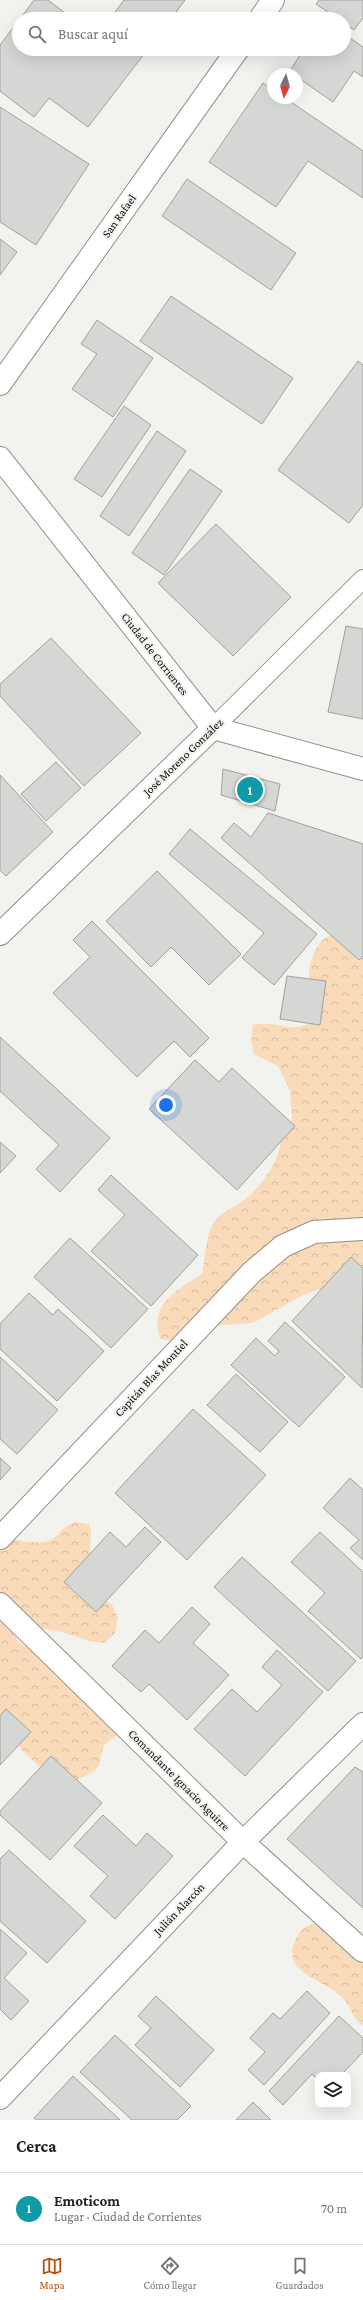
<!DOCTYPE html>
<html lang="es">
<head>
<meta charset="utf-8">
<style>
  :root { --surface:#fff; --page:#f2f2f2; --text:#202124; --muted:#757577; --line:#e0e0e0; --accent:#b45309 }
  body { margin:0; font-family:"Crimson Pro",serif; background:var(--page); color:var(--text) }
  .controls { position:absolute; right:12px; bottom:12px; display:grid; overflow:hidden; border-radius:8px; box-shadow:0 4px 16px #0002 }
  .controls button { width:36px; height:36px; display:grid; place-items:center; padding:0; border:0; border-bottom:1px solid var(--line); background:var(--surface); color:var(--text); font:20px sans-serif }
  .compass { position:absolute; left:267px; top:68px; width:36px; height:36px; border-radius:50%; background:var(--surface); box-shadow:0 4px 16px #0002; rotate:185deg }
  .you { position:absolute; left:166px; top:1105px; width:14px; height:14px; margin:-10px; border:3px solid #fff; border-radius:50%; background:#1a73e8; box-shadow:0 0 0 6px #1a73e833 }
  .badge { display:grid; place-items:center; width:26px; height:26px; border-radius:50%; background:var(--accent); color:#fff; font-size:13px; font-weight:700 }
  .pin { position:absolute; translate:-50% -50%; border:2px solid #fff; box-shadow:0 1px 4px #0006 }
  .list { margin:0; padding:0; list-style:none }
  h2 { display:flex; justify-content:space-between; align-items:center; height:52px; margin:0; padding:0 16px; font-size:17px }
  h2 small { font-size:13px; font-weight:400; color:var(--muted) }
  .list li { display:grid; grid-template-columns:26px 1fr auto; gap:12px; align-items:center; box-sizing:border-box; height:72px; padding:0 16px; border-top:1px solid var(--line) }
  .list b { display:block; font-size:15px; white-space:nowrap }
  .list p { margin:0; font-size:13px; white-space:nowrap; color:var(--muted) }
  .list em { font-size:13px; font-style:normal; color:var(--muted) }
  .icon { flex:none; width:22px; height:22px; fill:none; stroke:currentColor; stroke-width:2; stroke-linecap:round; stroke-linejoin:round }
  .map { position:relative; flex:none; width:363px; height:2120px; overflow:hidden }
  .search { position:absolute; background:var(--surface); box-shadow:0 4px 16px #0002; left:12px; right:12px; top:12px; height:44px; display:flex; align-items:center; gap:10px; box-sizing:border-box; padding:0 14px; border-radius:22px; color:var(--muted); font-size:15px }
  .sheet { height:124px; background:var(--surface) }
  nav { display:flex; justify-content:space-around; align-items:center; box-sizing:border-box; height:56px; border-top:1px solid var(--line); background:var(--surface); font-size:11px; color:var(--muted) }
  nav a { display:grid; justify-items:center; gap:2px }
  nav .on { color:var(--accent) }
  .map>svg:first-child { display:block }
  .forest { fill:url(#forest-crowns) }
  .building { fill:#d4d7d3; stroke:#9ea19d }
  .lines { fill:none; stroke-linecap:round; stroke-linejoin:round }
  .service-casing { stroke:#91928d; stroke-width:20 }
  .minor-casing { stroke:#91928d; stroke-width:24 }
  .service { stroke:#fff; stroke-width:18 }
  .minor { stroke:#fff; stroke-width:22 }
  .labels { text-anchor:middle; stroke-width:4; stroke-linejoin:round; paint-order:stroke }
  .street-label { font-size:12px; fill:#0e0e0c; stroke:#f2f3ee }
</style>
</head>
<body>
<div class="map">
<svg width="363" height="2120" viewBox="0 0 363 2120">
  <defs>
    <pattern id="forest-crowns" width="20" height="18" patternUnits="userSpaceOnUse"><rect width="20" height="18" fill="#f9dbb9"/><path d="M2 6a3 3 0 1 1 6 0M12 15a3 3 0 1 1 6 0" fill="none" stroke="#d4bb9e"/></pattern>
  </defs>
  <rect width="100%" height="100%" fill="#f2f3ee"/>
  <path class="forest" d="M343 932 363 936V1276L342 1286 328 1290H315L303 1295 253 1323 212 1326 173 1341 160 1339C149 1303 176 1291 202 1274 205 1259 206 1232 215 1221 221 1213 229 1210 237 1205 259 1191 280 1163 281 1137L287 1134 292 1120 290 1090 278 1066 254 1054 251 1039 253 1025C281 1019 293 1038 320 1017 312 993 303 979 314 954 320 939 327 935 343 932Z
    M76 1522 89 1524 91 1530 90 1553 85 1567 95 1593 112 1605 118 1618 115 1633 104 1643 89 1641 62 1632 34 1627 0 1596V1548L11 1539C23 1541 43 1546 54 1538 62 1531 65 1525 76 1522Z
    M0 1615 19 1642 49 1663 55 1675 72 1687 95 1693 122 1705 128 1717 122 1731 104 1745 99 1765 95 1771 75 1781 46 1773 19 1747 14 1733 0 1721Z
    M315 1923 329 1924 363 1948V2026C352 2019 351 2005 342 1997 324 1979 281 1974 295 1941 299 1932 305 1925 315 1923Z"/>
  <path class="building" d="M34 0H48L73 19H20Z
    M124 0H185L171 19H110Z
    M319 0H363V18L354 30 344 23V19H338L316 4Z
    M19 20V49H148L88 127 49 98 34 117 0 91V45Z
    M344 34 363 47V77L354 71 333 102 297 77V74L289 72 304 49H344Z
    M263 83 273 90V98H285L363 151V198L308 161 276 207 209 162Z
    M0 107 89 164 36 245 0 222Z
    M187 179 296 253 271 290 162 216Z
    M0 239 17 252 0 275Z
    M171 296 293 378 262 424 140 341Z
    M97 320 153 358 113 417 72 389 97 354 81 344Z
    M358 361 363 365V505L349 523 278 470Z
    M124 406 151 425 102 497 74 479Z
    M157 431 186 451 129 536 100 516Z
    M190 469 222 491 164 575 132 553Z
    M216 524 291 597 233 656 158 583Z
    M346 626 363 629V719L328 712Z
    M51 638 141 733 84 786 0 696V684Z
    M56 762 81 788 46 821 21 794Z
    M223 769 280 784 275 811 221 795Z
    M0 775 53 832 6 876 0 870Z
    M268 813 363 844V956L359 960 221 838 234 823 251 837Z
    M190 829 317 934 274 985 242 958 264 933 169 854Z
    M157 871 241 954 209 985 171 947 151 967 106 921Z
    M92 921 209 1038 190 1057 174 1041 137 1077 53 993 90 957 73 940Z
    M287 976 326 981 320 1025 280 1019Z
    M0 1037 110 1138 60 1192 36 1169 59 1145 0 1091Z
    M195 1060 219 1082 232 1068 295 1126 237 1190 149 1109Z
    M0 1142 16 1156 0 1173Z
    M111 1175 198 1255 151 1306 91 1251 125 1215 98 1190Z
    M70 1238 148 1309 111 1348 34 1277Z
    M351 1257 363 1268 362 1388 292 1321Z
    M29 1293 53 1315 58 1309 104 1351 57 1401 0 1349V1324Z
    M285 1322 345 1377 299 1427 231 1365 256 1338 275 1356 279 1351 268 1341Z
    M0 1357 58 1410 17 1454 0 1439Z
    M236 1374 288 1422 260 1452 207 1405Z
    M193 1409 266 1475 187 1560 115 1493Z
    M0 1458 11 1468 0 1480Z
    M350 1478 363 1490V1560L350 1548 359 1540 323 1508Z
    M145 1527 161 1542 96 1612 64 1582 110 1532 126 1547Z
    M320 1532 363 1572V1656L361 1659 308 1611 325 1593 291 1562Z
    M242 1557 356 1661 328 1691 214 1587Z
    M192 1607 210 1624 193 1643 229 1675 187 1720 149 1684 141 1692 112 1666 145 1630 159 1643Z
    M277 1650 323 1692 245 1776 194 1729 232 1689 257 1712 282 1685 262 1667Z
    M6 1709 31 1732 0 1765V1716Z
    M51 1756 102 1803 50 1860 0 1815V1811Z
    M355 1767 363 1772V1908L287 1839Z
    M103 1815 136 1846 147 1833 173 1856 115 1919 90 1896 108 1876 74 1846Z
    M9 1850 86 1921 47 1963 0 1921V1859Z
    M0 1929 27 1953 4 1978 29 2001 11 2020 0 2009Z
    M307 1991 330 2013 264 2085 248 2070 265 2052 250 2038 273 2013 280 2019Z
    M156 1996 214 2050 180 2087 135 2045 151 2028 138 2016Z
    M339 2016 363 2038V2052L341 2075H318V2080L312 2074 283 2105 269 2091Z
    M115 2035 191 2106 177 2120H132L80 2072Z
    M73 2076 120 2120H36L34 2118Z
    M253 2102 271 2120H236Z"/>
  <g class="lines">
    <g class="service-casing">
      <path id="service" d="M213 728 363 579"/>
    </g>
    <g class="minor-casing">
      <path id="minor" d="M260 19 273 0
        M0 384 238 49
        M0 458 213 728 363 769
        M0 934 213 728
        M0 1538 252 1272 283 1246 314 1232 363 1229
        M0 1604 243 1842 363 1951
        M0 2098 243 1842 363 1724"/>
    </g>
    <use href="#service" class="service"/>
    <use href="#minor" class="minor"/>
  </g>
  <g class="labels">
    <g class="street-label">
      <text transform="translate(119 216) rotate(-55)" y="4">San Rafael</text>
      <text transform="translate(155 654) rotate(52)" y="4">Ciudad de Corrientes</text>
      <text transform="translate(183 757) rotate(-44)" y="4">José Moreno González</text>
      <text transform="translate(151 1378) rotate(-47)" y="4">Capitán Blas Montiel</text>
      <text transform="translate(179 1780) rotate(45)" y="4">Comandante Ignacio Aguirre</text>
      <text transform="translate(179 1909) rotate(-46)" y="4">Julián Alarcón</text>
    </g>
  </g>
</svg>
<div class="controls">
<button><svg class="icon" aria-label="layers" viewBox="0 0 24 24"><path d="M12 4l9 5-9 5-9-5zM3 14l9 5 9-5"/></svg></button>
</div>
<svg class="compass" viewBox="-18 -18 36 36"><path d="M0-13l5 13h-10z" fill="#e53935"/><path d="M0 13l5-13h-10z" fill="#757577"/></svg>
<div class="you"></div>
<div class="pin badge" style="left:250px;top:790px;background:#0f9aa8">1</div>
<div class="search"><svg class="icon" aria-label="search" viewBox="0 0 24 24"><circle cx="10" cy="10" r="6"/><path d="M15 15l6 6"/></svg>Buscar aquí</div>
</div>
<section class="sheet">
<h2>Cerca<small></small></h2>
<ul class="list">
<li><span class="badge" style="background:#0f9aa8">1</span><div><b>Emoticom</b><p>Lugar · Ciudad de Corrientes</p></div><em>70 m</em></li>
</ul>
</section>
<nav>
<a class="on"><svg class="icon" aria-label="map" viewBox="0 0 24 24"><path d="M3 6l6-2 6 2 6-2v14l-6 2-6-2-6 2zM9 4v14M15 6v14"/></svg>Mapa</a>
<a><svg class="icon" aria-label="directions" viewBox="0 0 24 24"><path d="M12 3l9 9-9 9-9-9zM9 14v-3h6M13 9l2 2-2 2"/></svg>Cómo llegar</a>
<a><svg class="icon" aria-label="saved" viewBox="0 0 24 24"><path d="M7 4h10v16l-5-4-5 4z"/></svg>Guardados</a>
</nav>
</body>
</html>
